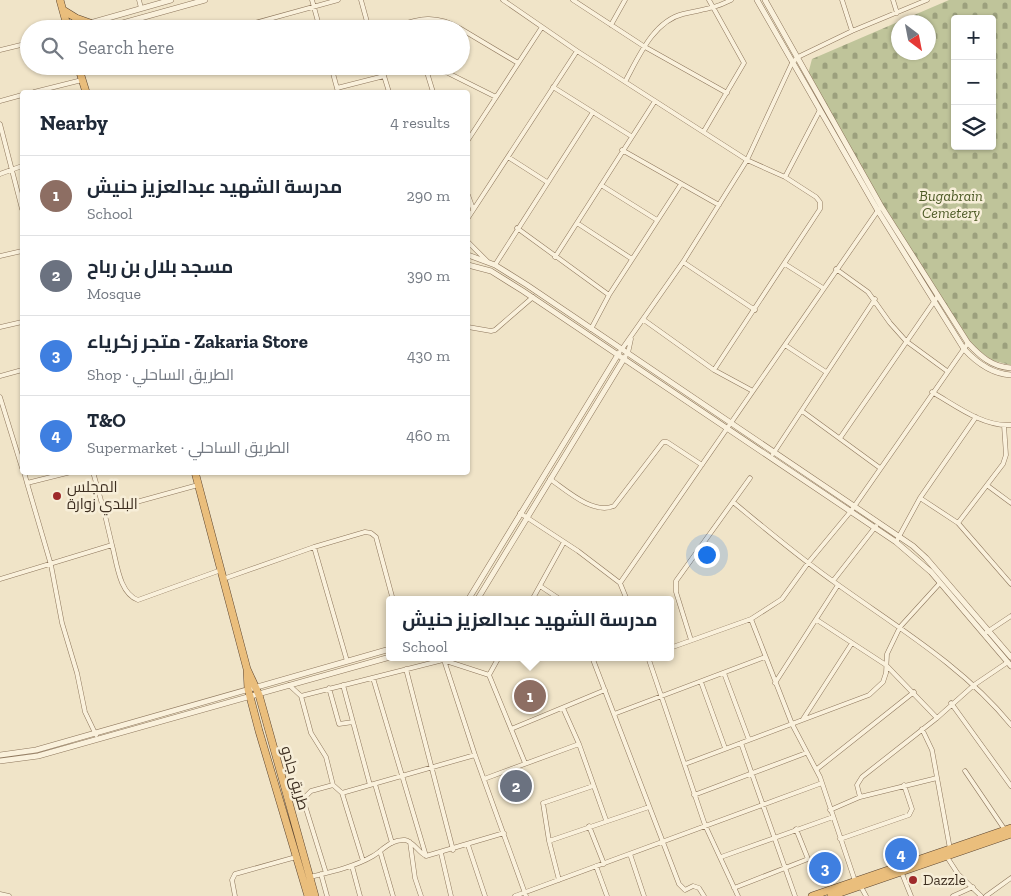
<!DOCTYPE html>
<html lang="en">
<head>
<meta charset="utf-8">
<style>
  :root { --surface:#fff; --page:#f6f6f7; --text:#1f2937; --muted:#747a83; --line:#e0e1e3; --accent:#9e2a2b }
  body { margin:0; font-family:"Zilla Slab",Cairo,serif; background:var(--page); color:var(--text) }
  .controls { position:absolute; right:15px; top:15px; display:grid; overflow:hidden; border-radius:5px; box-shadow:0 1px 4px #0004 }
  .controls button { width:45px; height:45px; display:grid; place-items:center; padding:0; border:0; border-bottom:1px solid var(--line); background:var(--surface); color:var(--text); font:25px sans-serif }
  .compass { position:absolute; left:891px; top:15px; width:45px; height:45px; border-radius:50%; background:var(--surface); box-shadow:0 1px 4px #0004; rotate:148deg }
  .you { position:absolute; left:706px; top:554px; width:18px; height:18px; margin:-12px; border:4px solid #fff; border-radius:50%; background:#1a73e8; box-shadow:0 0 0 8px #1a73e833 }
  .badge { display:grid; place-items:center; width:32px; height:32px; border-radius:50%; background:var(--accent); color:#fff; font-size:16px; font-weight:700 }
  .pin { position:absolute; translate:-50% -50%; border:2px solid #fff; box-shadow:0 1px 5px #0006 }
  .popup { position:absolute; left:386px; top:596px; width:288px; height:65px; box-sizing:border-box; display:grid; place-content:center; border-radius:5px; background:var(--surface); filter:drop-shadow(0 1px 4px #0005); font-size:16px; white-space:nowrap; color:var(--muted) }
  .popup b { font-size:19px; color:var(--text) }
  .popup::after { content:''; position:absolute; left:50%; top:100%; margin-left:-10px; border:10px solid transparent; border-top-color:var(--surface) }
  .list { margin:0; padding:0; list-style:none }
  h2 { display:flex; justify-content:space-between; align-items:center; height:65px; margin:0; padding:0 20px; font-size:21px }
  h2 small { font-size:16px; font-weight:400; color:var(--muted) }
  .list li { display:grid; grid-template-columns:32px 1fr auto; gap:15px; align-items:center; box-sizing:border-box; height:80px; padding:0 20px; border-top:1px solid var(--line) }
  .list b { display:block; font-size:19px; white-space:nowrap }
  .list p { margin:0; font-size:16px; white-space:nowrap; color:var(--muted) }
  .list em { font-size:16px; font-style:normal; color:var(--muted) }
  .icon { flex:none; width:28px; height:28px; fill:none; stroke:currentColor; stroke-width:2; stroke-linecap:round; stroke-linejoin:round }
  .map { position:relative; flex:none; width:1011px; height:896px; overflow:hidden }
  .search { position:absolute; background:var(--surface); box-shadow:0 1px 4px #0004; left:20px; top:20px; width:450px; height:55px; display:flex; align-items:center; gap:12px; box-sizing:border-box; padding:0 18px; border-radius:28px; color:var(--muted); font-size:19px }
  .panel { position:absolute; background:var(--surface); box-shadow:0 1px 4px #0004; left:20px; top:90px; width:450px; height:385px; border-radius:5px }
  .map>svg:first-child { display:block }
  .cemetery { fill:url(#cemetery-stones); fill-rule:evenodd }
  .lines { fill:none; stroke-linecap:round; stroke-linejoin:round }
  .minor-casing { stroke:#8d765c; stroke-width:5 }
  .tertiary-casing { stroke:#8d765c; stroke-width:6 }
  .trunk-casing { stroke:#5b4430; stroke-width:8 }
  .minor { stroke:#faf1dc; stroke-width:4 }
  .tertiary { stroke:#faf1dc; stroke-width:5 }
  .trunk { stroke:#eabe7c; stroke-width:7 }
  .poi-dot { fill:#9e2a2b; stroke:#f7eed8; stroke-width:2 }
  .labels { text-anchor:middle; stroke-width:5; stroke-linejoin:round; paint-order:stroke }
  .park-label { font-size:15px; font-style:italic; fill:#4d5a26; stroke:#f7eed8 }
  .poi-label { font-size:15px; fill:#3d2e20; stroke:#f7eed8; text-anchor:start }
  .street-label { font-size:15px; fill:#3d2e20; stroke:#f7eed8 }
</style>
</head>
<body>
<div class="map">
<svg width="1011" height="896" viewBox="0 0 1011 896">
  <defs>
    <pattern id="cemetery-stones" width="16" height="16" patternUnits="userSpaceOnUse" patternTransform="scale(1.25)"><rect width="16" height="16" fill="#bfc49a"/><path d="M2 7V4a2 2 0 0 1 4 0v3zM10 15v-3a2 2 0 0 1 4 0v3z" fill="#9ca07d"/></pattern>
  </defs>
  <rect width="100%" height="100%" fill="#f0e4c8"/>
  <path class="cemetery" d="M949 0H1011V365L994 361 971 346 886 210 808 74 812 59ZM955 19H992V146H955ZM898 22H928V52H898Z"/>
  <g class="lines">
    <g class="minor-casing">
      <path id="minor" d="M139 0 141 8
        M312 0 320 29
        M361 0 369 29
        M503 0 577 51 747 160 785 177 816 197 820 202V209L714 370
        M573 0 645 47 727 93
        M842 0 852 31
        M893 0 897 13
        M611 25 625 0
        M233 29 338 0
        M387 29C416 20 433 12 461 29
        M461 29 518 63
        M0 50 29 43
        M331 66 338 92
        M381 66 389 92
        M425 66 433 92
        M434 66 496 97
        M626 80C639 56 654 21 683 14 703 9 711 10 731 0
        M553 87 631 136
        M337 88 384 76
        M34 92 82 80
        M0 101 22 95
        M0 124 22 209
        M704 131 744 63 709 0
        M468 140 542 27
        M622 150 719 205
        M508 157 547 182
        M0 174 22 166
        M785 177 820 110
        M601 185 657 220
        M468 195 473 209
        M468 218 577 51
        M577 223 632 259
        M517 228 609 295
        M468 242 487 261
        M0 256 22 251
        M555 257 655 101
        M683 262 755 310
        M785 264 823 288
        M495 265 593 112
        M836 269 868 292 890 323 906 341 947 371
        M644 320 714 370 751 390
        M0 327 22 322
        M468 327 491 331 495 330 533 297
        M591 329 609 295 681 184
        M785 345 826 372
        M622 349 683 262 747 160 792 63 798 57 852 31 927 0
        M628 353 631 339
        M0 376 22 370
        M932 392C955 405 983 427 1011 425
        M0 397 22 468
        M802 411 880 468
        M840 438 938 296
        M773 454 875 299
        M24 472 27 483 71 472
        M93 472 104 511
        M550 479C566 490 593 515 614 506L663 442H667L702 465
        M27 483 51 565 62 623 77 673 85 712 96 735
        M988 486 1011 503
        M920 498 958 523 1011 584
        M733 502C767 530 801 559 837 584 897 627 964 667 1011 725
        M520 513 578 551 620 583 627 600
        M958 523 1003 464 1006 455 1004 425
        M896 542 920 498 976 417
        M112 545C117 563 119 593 138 600L221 570
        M314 547 347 661
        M0 579 112 545 104 511 198 485
        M223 579 314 547 365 532 371 533 376 537 393 600
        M833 581 876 526
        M620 583 879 209
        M540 586 561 600
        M532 600 564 542
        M751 619 792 724 820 777 855 881
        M817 620 886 665 937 718
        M987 632 1011 616
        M691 640 676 592V581L750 478
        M670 648 751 619 782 599 808 563 851 511 968 343
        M443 657 475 755 526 896
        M592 657 679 884 685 890 693 886 699 888 704 896
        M648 657 705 825 738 896
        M406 669 453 850
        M724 673 749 740
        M489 675 525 763
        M373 678 426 856
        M701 682 725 748
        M775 683 838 585
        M289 685 301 696 311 733 326 757 333 785
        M343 685 370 785
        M329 688 339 724 353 722
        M301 696 443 660 489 675 499 657
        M951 703 1011 786
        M563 708 579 744 606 820
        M614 714 765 657
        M803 719 852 643
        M511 729 605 690
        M922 729 932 750 950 849
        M741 743 795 896
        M685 764 869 695 883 682 886 673 887 654 900 627 940 583
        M817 769 914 692
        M965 771 1005 830
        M484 779 579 744
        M375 784 392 843
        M593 786 543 803 549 841 649 807
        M694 795 806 753
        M860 797 857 785 862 777 937 718 974 685 1008 662
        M830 810 860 797 937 778
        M589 826 604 864
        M840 839 909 815 912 809 904 785
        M549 841 559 880
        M410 842 415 878 421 896
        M468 845 485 896
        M380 851 393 896
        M441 853 451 896
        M630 854 644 896
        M721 857 833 817
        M947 857 958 874 981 896
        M363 861 342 793 475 755
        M352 866 360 896
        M596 866 607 896
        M901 871 911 896
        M326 873 303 799 311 791 333 785 342 793
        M321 874 327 896
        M310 877C331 872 354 867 373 856 383 850 391 839 405 840 413 841 419 853 426 856L504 833
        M860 885 866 896
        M734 888 808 859 796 829
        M0 894 9 896
        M235 896 232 880 235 874 296 857
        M515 896 822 783
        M953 896 973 887
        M986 896 1011 878"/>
    </g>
    <g class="tertiary-casing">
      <path id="tertiary" d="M757 0 878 211 964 349C976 362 992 374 1011 375
        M765 0 881 206 968 343C980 356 992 367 1011 368
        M69 29 171 0
        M101 29 205 0
        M468 255 495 265 527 285 913 546 926 558 1011 657
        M468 265 491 271 523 291 896 542 931 572 1011 666
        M468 600 619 353
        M477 600 625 357
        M0 755 36 750 390 649
        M0 761 38 756 390 657"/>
    </g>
    <g class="trunk-casing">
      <path id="trunk" d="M60 0 68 29
        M63 10 76 18 90 23
        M78 66 86 92
        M195 472 247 669 259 695 315 896
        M247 669 248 689 259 731 308 896
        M812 896 1011 828
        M831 896 1011 834"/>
    </g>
    <use href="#minor" class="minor"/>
    <use href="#tertiary" class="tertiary"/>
    <use href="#trunk" class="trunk"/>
  </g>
  <g class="poi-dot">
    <circle cx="57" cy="496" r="5"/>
    <circle cx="913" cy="880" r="5"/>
  </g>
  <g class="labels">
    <g class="park-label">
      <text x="951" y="201">Bugabrain<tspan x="951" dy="17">Cemetery</tspan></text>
    </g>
    <g class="poi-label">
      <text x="67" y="492">المجلس<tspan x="67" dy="17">البلدي زوارة</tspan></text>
      <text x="923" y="885">Dazzle</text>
    </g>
    <g class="street-label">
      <text transform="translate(295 778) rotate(74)" y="5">طريق جادو</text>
    </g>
  </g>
</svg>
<div class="controls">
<button>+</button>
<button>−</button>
<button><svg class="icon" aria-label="layers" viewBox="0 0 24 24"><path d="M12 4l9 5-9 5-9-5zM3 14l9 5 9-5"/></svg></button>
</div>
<svg class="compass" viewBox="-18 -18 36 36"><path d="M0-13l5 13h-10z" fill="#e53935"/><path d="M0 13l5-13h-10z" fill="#747a83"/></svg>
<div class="you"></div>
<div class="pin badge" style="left:530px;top:696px;background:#8d6e63">1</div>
<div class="popup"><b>مدرسة الشهيد عبدالعزيز حنيش</b>School</div>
<div class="pin badge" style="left:516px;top:786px;background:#6b7280">2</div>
<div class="pin badge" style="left:825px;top:868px;background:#3f7fe0">3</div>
<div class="pin badge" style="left:901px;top:854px;background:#3f7fe0">4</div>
<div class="search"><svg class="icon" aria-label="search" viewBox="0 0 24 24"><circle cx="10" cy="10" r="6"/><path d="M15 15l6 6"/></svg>Search here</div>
<section class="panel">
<h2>Nearby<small>4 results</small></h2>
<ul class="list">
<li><span class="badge" style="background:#8d6e63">1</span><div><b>مدرسة الشهيد عبدالعزيز حنيش</b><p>School</p></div><em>290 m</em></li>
<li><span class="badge" style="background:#6b7280">2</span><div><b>مسجد بلال بن رباح</b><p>Mosque</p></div><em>390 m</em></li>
<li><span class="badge" style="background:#3f7fe0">3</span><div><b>متجر زكرياء - Zakaria Store</b><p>Shop · الطريق الساحلي</p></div><em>430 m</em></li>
<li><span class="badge" style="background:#3f7fe0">4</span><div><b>T&amp;O</b><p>Supermarket · الطريق الساحلي</p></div><em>460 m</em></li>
</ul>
</section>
</div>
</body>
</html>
